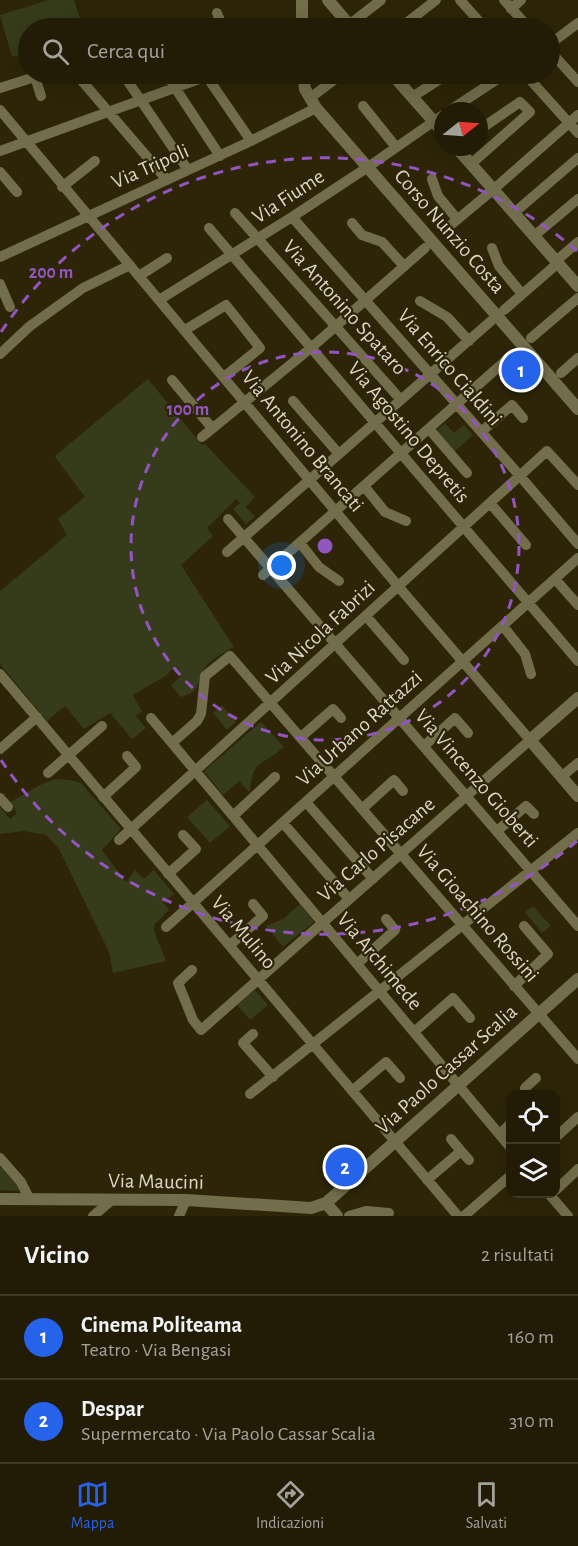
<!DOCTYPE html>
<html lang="it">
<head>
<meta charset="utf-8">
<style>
  :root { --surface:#221c06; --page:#2e2914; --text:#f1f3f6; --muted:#a2a19b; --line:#3f3a28; --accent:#2563eb }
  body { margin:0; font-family:"Alegreya Sans",sans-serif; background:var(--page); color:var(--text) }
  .controls { position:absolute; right:18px; bottom:18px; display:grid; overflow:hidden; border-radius:12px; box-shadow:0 6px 24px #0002 }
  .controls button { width:54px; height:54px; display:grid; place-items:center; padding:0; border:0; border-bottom:2px solid var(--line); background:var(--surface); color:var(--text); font:30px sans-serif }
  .compass { position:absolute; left:434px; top:102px; width:54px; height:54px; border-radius:50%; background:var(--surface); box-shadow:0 6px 24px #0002; rotate:73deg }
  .you { position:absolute; left:282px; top:566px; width:21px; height:21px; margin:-15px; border:4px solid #fff; border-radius:50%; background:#1a73e8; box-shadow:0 0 0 9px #1a73e833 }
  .badge { display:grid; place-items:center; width:39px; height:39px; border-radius:50%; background:var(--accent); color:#fff; font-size:20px; font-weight:700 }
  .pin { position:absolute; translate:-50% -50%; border:3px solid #fff; box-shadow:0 2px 6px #0006 }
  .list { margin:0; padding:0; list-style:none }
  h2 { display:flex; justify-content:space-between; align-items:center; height:78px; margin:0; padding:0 24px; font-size:26px }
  h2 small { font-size:20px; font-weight:400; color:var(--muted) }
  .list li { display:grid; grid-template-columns:39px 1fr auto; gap:18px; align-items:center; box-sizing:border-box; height:84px; padding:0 24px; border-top:2px solid var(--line) }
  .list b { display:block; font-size:22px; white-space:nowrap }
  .list p { margin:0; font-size:20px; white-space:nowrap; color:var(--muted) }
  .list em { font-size:20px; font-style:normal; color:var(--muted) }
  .icon { flex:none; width:33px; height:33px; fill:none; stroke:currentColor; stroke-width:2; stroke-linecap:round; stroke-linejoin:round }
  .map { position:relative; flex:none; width:578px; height:1216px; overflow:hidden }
  .search { position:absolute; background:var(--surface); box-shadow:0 6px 24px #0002; left:18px; right:18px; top:18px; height:66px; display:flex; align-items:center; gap:15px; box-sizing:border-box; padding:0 21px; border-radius:33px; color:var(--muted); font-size:22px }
  .sheet { height:246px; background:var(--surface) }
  nav { display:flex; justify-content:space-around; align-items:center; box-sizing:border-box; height:84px; border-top:2px solid var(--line); background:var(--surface); font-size:16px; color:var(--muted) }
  nav a { display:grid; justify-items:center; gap:3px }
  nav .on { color:var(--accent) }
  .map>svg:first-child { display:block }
  .green { fill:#363b1b }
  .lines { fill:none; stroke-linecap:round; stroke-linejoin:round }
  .minor { stroke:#726d4a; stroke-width:10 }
  .tertiary { stroke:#726d4a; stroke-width:12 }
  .ring { fill:none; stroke:#9356c0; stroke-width:3; stroke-dasharray:10 8 }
  .labels { text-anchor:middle; stroke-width:4.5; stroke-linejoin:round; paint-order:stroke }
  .street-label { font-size:21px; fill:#dbd6c5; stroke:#2e2508 }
  .centre { fill:#9356c0; stroke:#2e2508; stroke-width:3 }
  .ring-label { font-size:18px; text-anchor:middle; font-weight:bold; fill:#9356c0; stroke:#2e2508; stroke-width:4.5; stroke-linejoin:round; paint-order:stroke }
</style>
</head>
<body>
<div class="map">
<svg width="578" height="1216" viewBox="0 0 578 1216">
  <rect width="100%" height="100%" fill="#2e2508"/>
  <path class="green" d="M49 0H74L83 28H28V52L12 57 0 15Z
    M148 379 202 445 205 444 255 497 246 507 255 517 246 524 233 509 240 503 236 499 207 528 213 536 181 565 234 647C226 652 216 656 209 663 194 678 206 690 181 697L171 685 180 677 173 669 164 677 133 695 142 712 136 716 146 728 132 739 110 713 84 729 65 706 47 721 0 664V591L67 535 58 519 85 497 55 457 57 454Z
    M445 423 454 433 464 425 473 435 454 452 436 431Z
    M222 705 236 722 227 730 213 713Z
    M261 722 284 747C262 767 252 758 250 793L239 781 223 795 204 771Z
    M56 779 70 780 81 783 121 829 102 850 126 882 135 870 144 879 154 870 174 894 163 903 169 910 154 925V931L166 961 113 973 109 952 59 849 46 835 23 831 0 834V807L10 819 17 813 10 802 44 783Z
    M207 800 230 826 210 843 187 817Z
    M300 904 314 922 283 947 266 926 283 919Z
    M533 906 551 926 542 933 525 912Z
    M255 990 268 1005 250 1020 237 1005Z
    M0 1166 19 1187V1191L0 1190Z"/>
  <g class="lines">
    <path class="minor" d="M460 0 485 28
      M504 0 529 28
      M511 9 521 0
      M217 13 223 28
      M349 25 381 0
      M174 26 175 28
      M400 28 436 0
      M550 44 578 23
      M550 51 578 82
      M76 74 167 180
      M166 74 220 156
      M205 74 251 141
      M525 74 578 133
      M127 80 188 170
      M0 88 35 77 41 96
      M412 97 448 74
      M310 98 342 74
      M363 106 396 147
      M0 110 398 586 530 740 201 1030 193 1020 178 983 192 970
      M449 111 505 74
      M0 151 213 74
      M471 164 530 112 520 102 479 130
      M0 172 17 192
      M432 179 438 196 457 219
      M62 187 95 161
      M235 213 401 400
      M514 213 578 158
      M292 217 520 476 578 544
      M352 223 362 235 382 242 404 266
      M209 228 578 661
      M446 229 494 189 578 115
      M534 236 578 199
      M492 248 499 266 522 294
      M0 257 251 141 316 108
      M556 261 578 242
      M139 276 167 258
      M0 284 10 307
      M159 300 292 217 368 167 443 115
      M420 301 447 317 469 341
      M504 310 558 263
      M185 330 226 305 260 348 224 377
      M531 338 578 298
      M0 354 30 326 83 288 130 265
      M561 373 578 358
      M172 380 212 428
      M293 401 339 454
      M429 429 467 473
      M481 432 512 405 523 418
      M202 437 312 347 425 248
      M364 486 385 512 406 521
      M490 503 526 545
      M228 519 578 926
      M300 543 319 567 339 581
      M227 552 491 321
      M263 575 512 355
      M555 579 578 605
      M366 616 404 660
      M503 626 525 654 531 674
      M0 674 458 1216
      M151 718 510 1147
      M301 737 333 709 341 718
      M172 743 197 721 201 714 205 676 230 656 578 1059
      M424 746 455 718 468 733
      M0 749 37 717
      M48 773 102 726
      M561 777 578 763
      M103 797 136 767 127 756
      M0 798 8 807
      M306 802 373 879
      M362 809 394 780 403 791
      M233 816 275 777
      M283 823 349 899
      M497 831 526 806 534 814
      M119 840 547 451 578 485
      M168 874 196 849 183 835
      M166 927 578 558
      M230 945 263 916 253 904
      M357 964 395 930 386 919
      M514 986 548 954 524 926
      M414 1032 453 998 470 1018
      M253 1034 243 1043 273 1077
      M352 1091 386 1062 400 1078
      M250 1094 578 833
      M526 1094 525 1088 536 1078
      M500 1134 510 1124
      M556 1137 578 1117
      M451 1139 461 1151
      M0 1158 21 1182 30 1200
      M427 1180 461 1151 469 1160
      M556 1190 578 1169
      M549 1194 568 1216
      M93 1216 112 1200
      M179 1216 186 1200
      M349 1216 366 1211 389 1213
      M464 1216 510 1176"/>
    <path class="tertiary" d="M302 0V28
      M328 0 352 28
      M303 74 305 89 316 108 578 409
      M392 74 443 132
      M456 147 578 286
      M578 698 530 740 578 796
      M0 1199 186 1200 311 1208 326 1203 578 979
      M326 1203 337 1216"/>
  </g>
  <g class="ring">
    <circle cx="325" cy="546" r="194"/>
    <path d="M577 841A388 388 0 0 1 1 760M1 332A388 388 0 0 1 577 251"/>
  </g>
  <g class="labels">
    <g class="street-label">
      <text transform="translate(150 166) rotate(-24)" y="7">Via Tripoli</text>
      <text transform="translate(288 196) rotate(-33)" y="7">Via Fiume</text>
      <text transform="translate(450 231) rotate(49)" y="7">Corso Nunzio Costa</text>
      <text transform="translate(345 307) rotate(48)" y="7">Via Antonino Spataro</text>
      <text transform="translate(450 367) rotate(49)" y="7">Via Enrico Cialdini</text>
      <text transform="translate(409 432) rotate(50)" y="7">Via Agostino Depretis</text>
      <text transform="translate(303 441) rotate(50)" y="7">Via Antonino Brancati</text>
      <text transform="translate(320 632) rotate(-43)" y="7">Via Nicola Fabrizi</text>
      <text transform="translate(359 728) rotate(-42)" y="7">Via Urbano Rattazzi</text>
      <text transform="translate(477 778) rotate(49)" y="7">Via Vincenzo Gioberti</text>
      <text transform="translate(376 849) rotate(-41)" y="7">Via Carlo Pisacane</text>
      <text transform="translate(478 913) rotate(49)" y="7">Via Gioachino Rossini</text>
      <text transform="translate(244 932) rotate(50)" y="7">Via Mulino</text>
      <text transform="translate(380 961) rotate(50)" y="7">Via Archimede</text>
      <text transform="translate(446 1069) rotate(-42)" y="7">Via Paolo Cassar Scalia</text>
      <text transform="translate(156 1181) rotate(1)" y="7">Via Maucini</text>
    </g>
  </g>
  <circle cx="325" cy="546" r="9" class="centre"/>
  <g class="ring-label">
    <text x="51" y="278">200 m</text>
    <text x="188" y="415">100 m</text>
  </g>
</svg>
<div class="controls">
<button><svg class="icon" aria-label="locate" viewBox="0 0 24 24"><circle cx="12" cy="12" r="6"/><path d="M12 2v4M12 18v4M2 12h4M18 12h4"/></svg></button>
<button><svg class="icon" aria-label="layers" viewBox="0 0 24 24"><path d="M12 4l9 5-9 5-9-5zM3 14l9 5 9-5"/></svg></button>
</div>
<svg class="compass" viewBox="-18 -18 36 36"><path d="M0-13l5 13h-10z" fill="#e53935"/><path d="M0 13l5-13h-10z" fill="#a2a19b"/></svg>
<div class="you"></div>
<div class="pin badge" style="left:521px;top:370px">1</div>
<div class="pin badge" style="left:345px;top:1167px">2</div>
<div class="search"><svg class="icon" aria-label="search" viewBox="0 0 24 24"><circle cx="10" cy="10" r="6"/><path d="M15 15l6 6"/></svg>Cerca qui</div>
</div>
<section class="sheet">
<h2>Vicino<small>2 risultati</small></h2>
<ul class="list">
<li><span class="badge">1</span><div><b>Cinema Politeama</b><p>Teatro · Via Bengasi</p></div><em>160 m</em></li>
<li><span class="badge">2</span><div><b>Despar</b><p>Supermercato · Via Paolo Cassar Scalia</p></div><em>310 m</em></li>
</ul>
</section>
<nav>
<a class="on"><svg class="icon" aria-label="map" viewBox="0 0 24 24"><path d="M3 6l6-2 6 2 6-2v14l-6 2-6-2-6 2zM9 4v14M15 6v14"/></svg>Mappa</a>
<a><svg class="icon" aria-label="directions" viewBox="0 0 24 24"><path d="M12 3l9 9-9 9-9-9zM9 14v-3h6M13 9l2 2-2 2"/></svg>Indicazioni</a>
<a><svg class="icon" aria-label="saved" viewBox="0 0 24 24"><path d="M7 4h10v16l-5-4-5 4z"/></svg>Salvati</a>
</nav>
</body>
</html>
